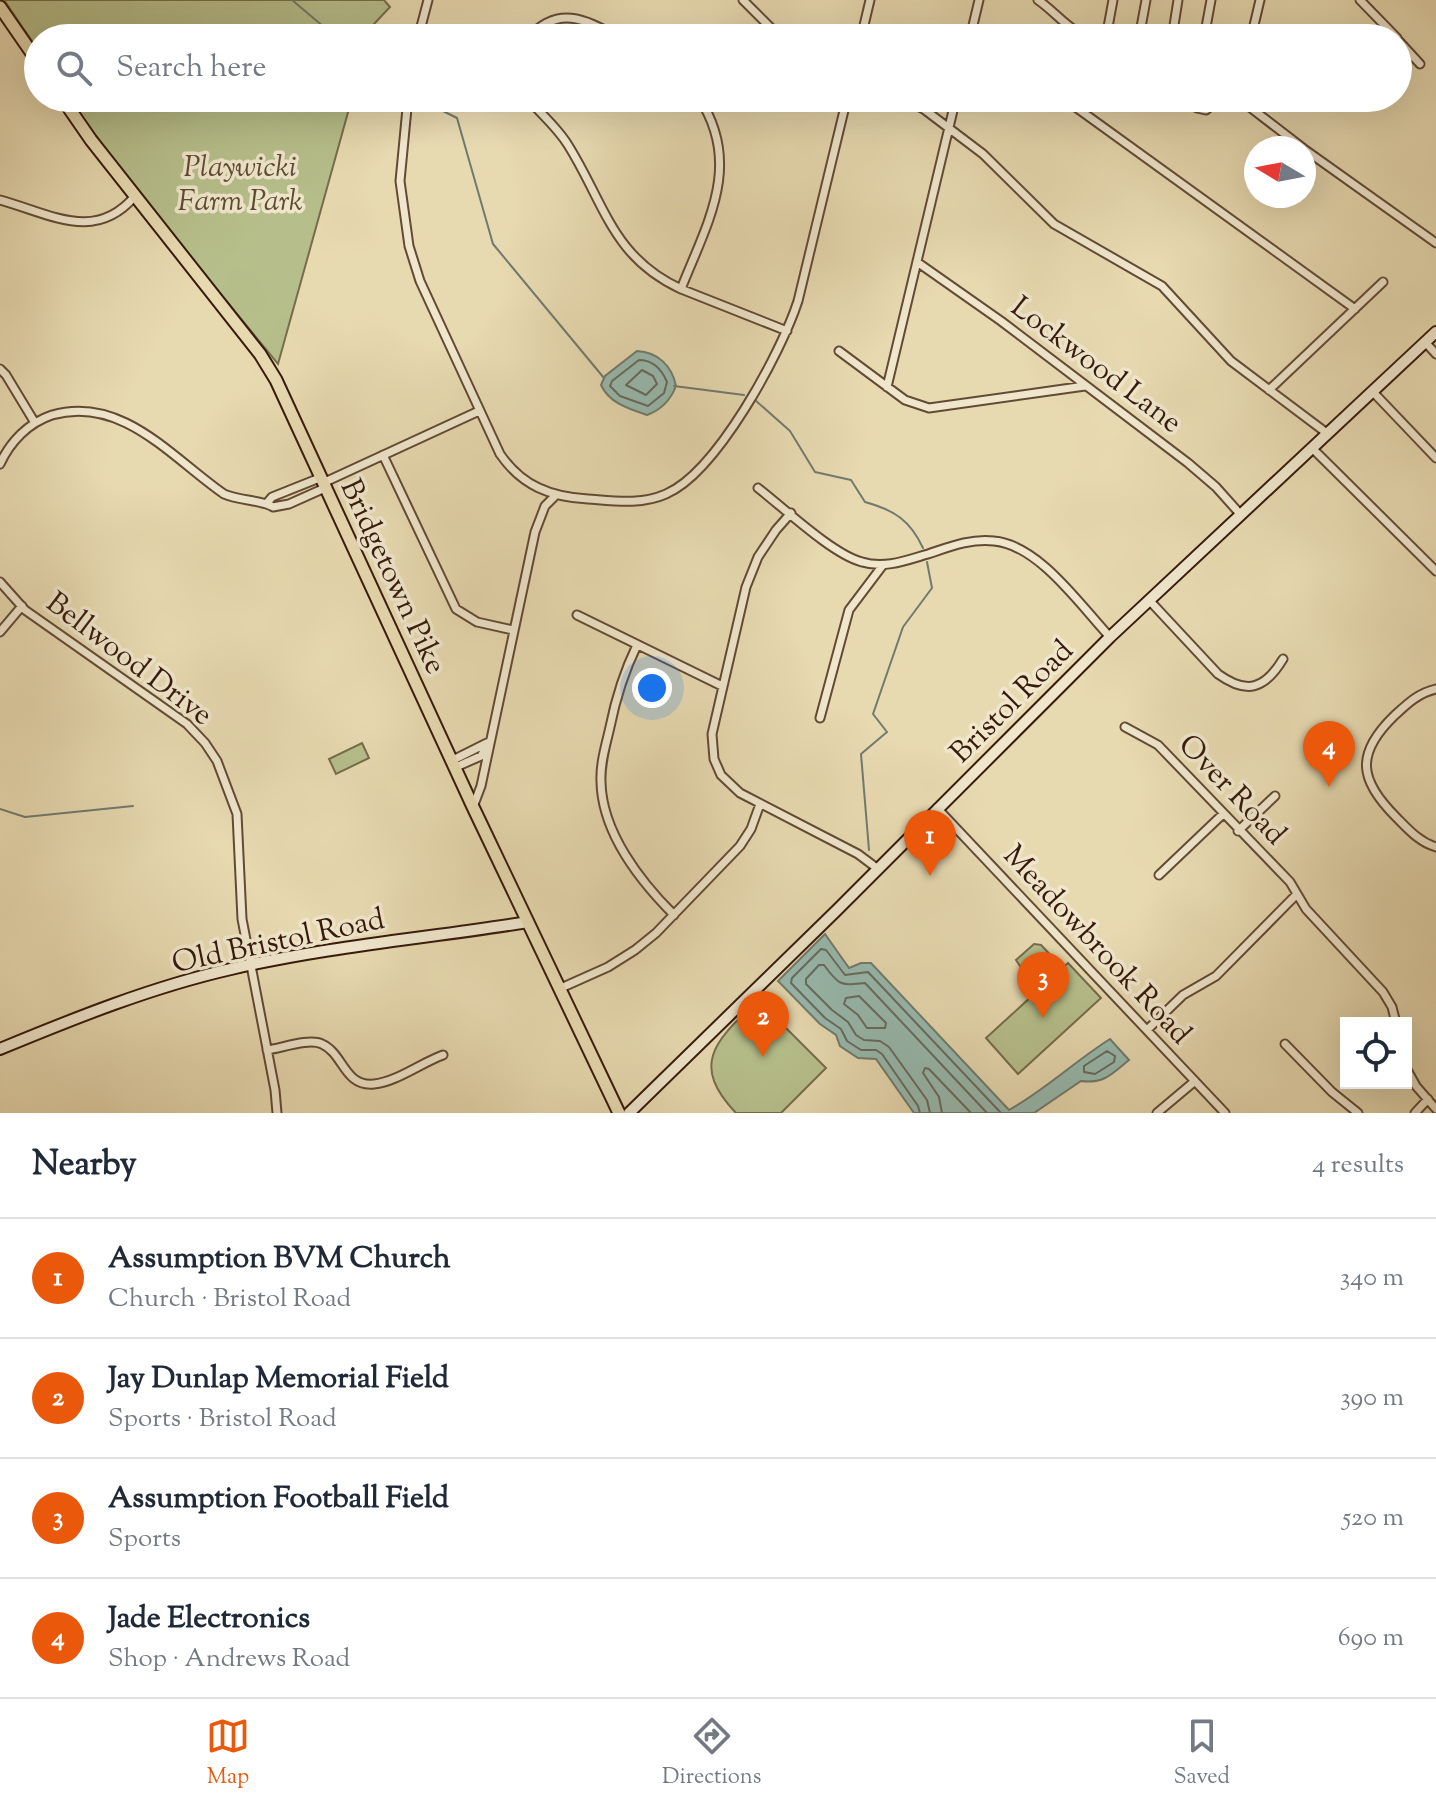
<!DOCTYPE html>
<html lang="en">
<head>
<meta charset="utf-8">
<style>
  :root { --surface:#fff; --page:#f6f6f7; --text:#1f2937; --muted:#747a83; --line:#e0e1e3; --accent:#ea580c }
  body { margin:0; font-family:"Sorts Mill Goudy",serif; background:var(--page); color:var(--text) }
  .controls { position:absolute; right:24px; bottom:24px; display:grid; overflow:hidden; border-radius:0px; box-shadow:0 8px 32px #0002 }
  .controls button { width:72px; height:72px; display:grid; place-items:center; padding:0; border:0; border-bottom:2px solid var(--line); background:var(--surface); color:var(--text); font:40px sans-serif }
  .compass { position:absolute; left:1244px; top:136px; width:72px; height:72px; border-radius:50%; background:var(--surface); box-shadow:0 8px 32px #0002; rotate:280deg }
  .you { position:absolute; left:652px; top:688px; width:28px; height:28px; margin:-20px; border:6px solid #fff; border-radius:50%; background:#1a73e8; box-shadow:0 0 0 12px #1a73e833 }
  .badge { display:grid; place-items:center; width:52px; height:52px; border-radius:50%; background:var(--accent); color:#fff; font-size:26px; font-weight:700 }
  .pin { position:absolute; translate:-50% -66px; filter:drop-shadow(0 2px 4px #0008) }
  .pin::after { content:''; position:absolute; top:42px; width:28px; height:24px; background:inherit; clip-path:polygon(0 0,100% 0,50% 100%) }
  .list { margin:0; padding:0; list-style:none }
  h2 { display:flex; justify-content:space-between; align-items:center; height:104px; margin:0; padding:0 32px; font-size:34px }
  h2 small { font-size:26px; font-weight:400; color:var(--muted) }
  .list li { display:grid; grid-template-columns:52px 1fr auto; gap:24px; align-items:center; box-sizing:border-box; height:120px; padding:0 32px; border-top:2px solid var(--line) }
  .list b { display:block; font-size:30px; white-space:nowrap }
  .list p { margin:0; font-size:26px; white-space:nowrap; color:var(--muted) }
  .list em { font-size:26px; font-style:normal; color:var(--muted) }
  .icon { flex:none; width:44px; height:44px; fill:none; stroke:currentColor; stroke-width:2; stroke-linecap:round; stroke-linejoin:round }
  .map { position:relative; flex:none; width:1436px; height:1113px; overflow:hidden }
  .search { position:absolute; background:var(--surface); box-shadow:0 8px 32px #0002; left:24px; right:24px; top:24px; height:88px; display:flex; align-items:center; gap:20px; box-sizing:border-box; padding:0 28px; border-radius:44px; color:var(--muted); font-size:30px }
  .sheet { height:584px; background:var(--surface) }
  nav { display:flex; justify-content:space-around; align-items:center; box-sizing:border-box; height:112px; border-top:2px solid var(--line); background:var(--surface); font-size:22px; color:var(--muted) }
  nav a { display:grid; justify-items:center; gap:4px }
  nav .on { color:var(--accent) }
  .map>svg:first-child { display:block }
  .green { fill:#b6bf8b; stroke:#766c4c; stroke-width:2 }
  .water { fill:#97baaf; stroke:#717a6e; stroke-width:2 }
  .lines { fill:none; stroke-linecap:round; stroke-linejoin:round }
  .shore { stroke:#676a5e; stroke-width:2 }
  .stream { stroke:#717a6e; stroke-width:2 }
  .street-casing { stroke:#634a35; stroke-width:11 }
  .secondary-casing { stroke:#371a0c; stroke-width:14 }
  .primary-casing { stroke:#371a0c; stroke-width:15 }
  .street { stroke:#efe6cc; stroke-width:7 }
  .secondary { stroke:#efe6cc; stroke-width:10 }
  .primary { stroke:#e7d9b0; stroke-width:11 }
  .labels { text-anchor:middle; stroke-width:7; stroke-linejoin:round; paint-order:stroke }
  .park-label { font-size:30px; font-style:italic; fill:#5d4c32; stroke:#efe6cc }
  .street-label { font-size:30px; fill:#371a0c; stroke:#efe6cc }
</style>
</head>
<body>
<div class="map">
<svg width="1436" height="1113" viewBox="0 0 1436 1113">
  <rect width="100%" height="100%" fill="#e7d9b0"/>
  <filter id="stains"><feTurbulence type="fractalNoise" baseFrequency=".0025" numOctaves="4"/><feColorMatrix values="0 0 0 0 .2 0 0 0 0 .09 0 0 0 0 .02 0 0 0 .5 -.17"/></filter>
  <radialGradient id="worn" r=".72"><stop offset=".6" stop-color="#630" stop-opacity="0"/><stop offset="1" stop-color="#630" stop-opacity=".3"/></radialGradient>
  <path class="green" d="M4 0H384L390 7 374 24 379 38H38V50Z
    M68 98H352L278 364 133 187Z
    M362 743 369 758 336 774 329 759Z
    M1034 944 1041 945 1058 963 1041 977 1026 975 1016 960Z
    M1068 963 1101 998 1018 1074 986 1038Z
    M758 1000 826 1068 781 1113H736C688 1063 718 1039 758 1000Z"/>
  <path class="water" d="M637 351C658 352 672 366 676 386 671 399 661 410 647 415 629 409 609 403 601 385L605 376Z
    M825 934 849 968 861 963H871L1009 1110C1045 1090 1075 1061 1110 1039L1129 1060C1112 1074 1104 1084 1081 1081L1034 1113H914L876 1059 858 1058 840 1046 836 1035 820 1024 778 981Z"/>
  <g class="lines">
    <path class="shore" d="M639 360C653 360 662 370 667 382L664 393 648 406 620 396 610 386 612 381Z
      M642 370 653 376 657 384 646 395 626 385Z
      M859 996 886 1023 885 1028H867L858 1015 844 1004 846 998Z
      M1107 1051 1115 1056 1114 1062 1095 1074 1084 1072V1066Z
      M920 1113 918 1106 882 1054 876 1050H861L847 1041 841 1029 825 1018 791 983 792 978 821 949 826 950 845 975 868 972 1001 1113
      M930 1113 927 1100 889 1047 880 1041 864 1040 856 1035 848 1022 832 1010 806 984V979L819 965H824C840 987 841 985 865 983L987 1113
      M942 1113 939 1097 923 1073 925 1068 929 1069 971 1113"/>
    <path class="stream" d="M292 0 337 38
      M417 98 457 118 493 244 604 378
      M674 386 744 395
      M755 400 790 431 815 472 851 480 865 502C894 510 910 520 923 548
      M0 809 25 817 133 806
      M869 850 861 754 887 732 873 714 903 627 932 588 927 562"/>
    <g class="street-casing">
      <path id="street" d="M743 0 781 38
        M1038 0C1057 13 1070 33 1093 38
        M1360 0 1397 38
        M418 38 428 0
        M528 38C559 4 586 20 620 38
        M861 38 870 0
        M970 38 979 0
        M1106 38 1113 0
        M1139 38 1146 0
        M1172 38 1178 0
        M1204 38 1211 0
        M1251 38 1260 0
        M1398 40 1420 64
        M408 98 400 181 409 246 420 281 500 454C522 486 551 497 588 499 615 501 641 505 666 494 717 472 781 353 798 301L847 98
        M527 98C541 114 557 127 568 145 605 204 612 257 681 289 707 223 743 165 699 98
        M1063 98 1355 309
        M1183 98 1197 108 1206 110 1221 98
        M906 100 925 110 983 154 1054 224 1162 286 1231 361 1328 434
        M1247 105 1303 148
        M1304 149 1436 243
        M0 200C51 214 95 243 135 196
        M917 262 1001 321 1188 463 1216 487 1241 515
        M681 289 787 331
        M1425 342 1436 354
        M839 351 905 400 929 408 1085 386
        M0 369 6 375 35 423
        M887 387 956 98
        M1269 390 1383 282
        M1373 392 1436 458
        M1313 449 1436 571
        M383 455 456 609 477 622 513 630
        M0 464C10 442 28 423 52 415 122 395 172 458 224 494 240 501 263 500 273 507L289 504 327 487
        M325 482 479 411
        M758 488C784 508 832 554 862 562 885 569 907 560 928 554 949 547 972 538 994 541 1039 545 1080 605 1110 637
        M267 503 272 497 322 477
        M791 513 776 530 758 557 746 587 712 734 714 759 721 775 740 793 858 854 878 869
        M0 582 25 610 187 724 205 743 217 761 237 814 242 919 275 1090 277 1113
        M1149 600 1218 674C1247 695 1265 689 1283 659
        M577 615 722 686
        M0 632 22 606
        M637 645C624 672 616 697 610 727 606 745 600 763 601 782 602 832 640 881 674 915
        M1436 689C1418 693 1407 704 1394 716 1355 754 1359 780 1396 817 1408 829 1419 842 1436 847
        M820 718 849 610 883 565
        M1125 727 1158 745 1290 882 1306 909 1383 992 1392 1007 1396 1023
        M453 760 487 743
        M456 767 481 756 486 748
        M473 807 481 786 535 532 545 506 555 496
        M937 808 1225 1113
        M1238 831 1275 796
        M1159 875 1223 814
        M561 988 608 967 635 950 656 933 740 846 751 829 760 804
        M1147 1030 1183 995 1216 976 1296 895
        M1285 1044 1332 1092 1358 1113
        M267 1050C282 1048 309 1038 322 1044 344 1054 344 1087 374 1084 396 1082 421 1063 443 1055
        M1406 1068 1416 1086 1436 1109
        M1157 1113 1195 1081
        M1415 1113 1428 1099"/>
    </g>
    <g class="secondary-casing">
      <path id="secondary" d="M0 1049C75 1018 152 987 231 969 329 946 429 938 528 922
        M629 1113 837 910 1110 637 1436 332"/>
    </g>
    <g class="primary-casing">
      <path id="primary" d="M0 7 38 62
        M62 98 91 140 260 354 276 380 473 807 619 1113"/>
    </g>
    <use href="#street" class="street"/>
    <use href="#secondary" class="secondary"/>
    <use href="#primary" class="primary"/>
  </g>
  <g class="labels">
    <g class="park-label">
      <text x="240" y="176">Playwicki<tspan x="240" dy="34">Farm Park</tspan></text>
    </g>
    <g class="street-label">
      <text transform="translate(1097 364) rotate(37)" y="10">Lockwood Lane</text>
      <text transform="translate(394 576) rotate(65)" y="10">Bridgetown Pike</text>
      <text transform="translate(130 658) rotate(37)" y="10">Bellwood Drive</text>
      <text transform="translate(1011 701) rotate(-45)" y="10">Bristol Road</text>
      <text transform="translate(1233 789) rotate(46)" y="10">Over Road</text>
      <text transform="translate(278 940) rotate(-12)" y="10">Old Bristol Road</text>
      <text transform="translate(1098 944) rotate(47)" y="10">Meadowbrook Road</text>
    </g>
  </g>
  <rect width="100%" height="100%" filter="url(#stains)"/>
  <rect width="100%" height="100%" fill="url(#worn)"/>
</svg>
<div class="controls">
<button><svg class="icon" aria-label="locate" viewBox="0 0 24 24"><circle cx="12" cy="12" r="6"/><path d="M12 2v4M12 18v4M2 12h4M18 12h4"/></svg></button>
</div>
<svg class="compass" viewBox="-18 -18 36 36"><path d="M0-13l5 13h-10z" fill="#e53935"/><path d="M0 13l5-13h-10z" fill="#747a83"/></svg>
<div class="you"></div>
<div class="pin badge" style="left:930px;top:876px">1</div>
<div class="pin badge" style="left:763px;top:1057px">2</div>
<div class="pin badge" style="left:1043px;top:1018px">3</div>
<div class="pin badge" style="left:1329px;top:787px">4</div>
<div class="search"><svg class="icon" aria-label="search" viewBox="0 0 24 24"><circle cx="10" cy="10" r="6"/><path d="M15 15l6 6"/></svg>Search here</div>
</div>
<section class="sheet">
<h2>Nearby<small>4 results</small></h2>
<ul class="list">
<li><span class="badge">1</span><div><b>Assumption BVM Church</b><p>Church · Bristol Road</p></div><em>340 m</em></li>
<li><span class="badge">2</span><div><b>Jay Dunlap Memorial Field</b><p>Sports · Bristol Road</p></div><em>390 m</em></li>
<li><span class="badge">3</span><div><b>Assumption Football Field</b><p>Sports</p></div><em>520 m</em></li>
<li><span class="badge">4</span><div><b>Jade Electronics</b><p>Shop · Andrews Road</p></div><em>690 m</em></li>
</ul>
</section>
<nav>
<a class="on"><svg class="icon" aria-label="map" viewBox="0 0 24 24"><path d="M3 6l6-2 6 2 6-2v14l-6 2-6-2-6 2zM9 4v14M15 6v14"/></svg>Map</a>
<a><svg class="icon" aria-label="directions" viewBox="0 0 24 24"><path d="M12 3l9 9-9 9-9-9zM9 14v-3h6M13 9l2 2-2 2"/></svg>Directions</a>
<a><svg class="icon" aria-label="saved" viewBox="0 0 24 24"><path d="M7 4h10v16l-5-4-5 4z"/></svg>Saved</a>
</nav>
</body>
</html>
